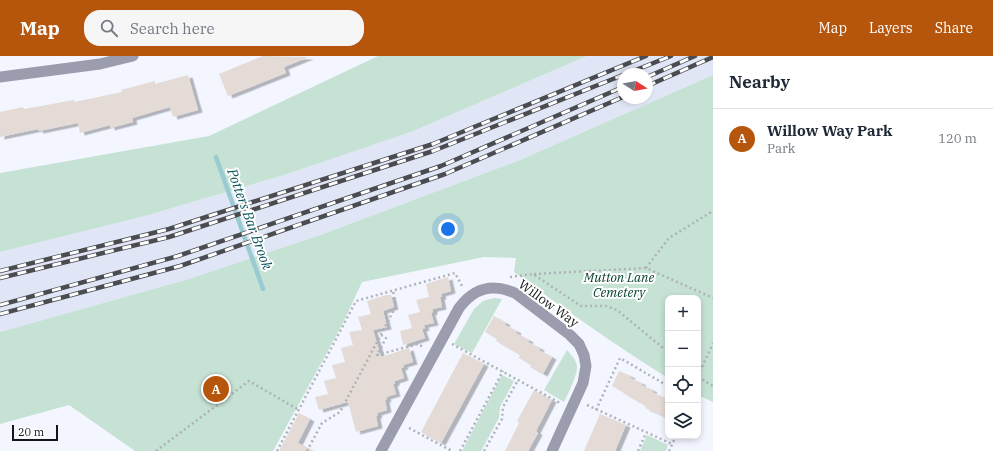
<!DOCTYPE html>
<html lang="en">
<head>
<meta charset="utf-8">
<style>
  :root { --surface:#fff; --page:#f6f6f7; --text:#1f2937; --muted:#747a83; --line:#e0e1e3; --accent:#b5560c }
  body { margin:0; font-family:"IBM Plex Serif",serif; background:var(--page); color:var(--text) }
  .controls { position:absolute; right:12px; bottom:12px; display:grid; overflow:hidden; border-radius:8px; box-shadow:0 2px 6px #0003 }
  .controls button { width:36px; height:36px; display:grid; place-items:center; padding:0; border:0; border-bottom:1px solid var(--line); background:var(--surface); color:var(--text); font:20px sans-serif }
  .compass { position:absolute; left:617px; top:12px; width:36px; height:36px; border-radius:50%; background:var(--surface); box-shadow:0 2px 6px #0003; rotate:101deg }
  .scale { position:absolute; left:12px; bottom:10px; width:46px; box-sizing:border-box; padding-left:4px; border:2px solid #151619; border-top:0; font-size:11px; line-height:14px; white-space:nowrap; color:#151619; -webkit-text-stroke:3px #fff; paint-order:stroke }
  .you { position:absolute; left:448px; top:173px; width:14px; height:14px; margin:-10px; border:3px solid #fff; border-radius:50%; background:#1a73e8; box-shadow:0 0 0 6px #1a73e833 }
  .badge { display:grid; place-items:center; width:26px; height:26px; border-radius:50%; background:var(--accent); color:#fff; font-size:13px; font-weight:700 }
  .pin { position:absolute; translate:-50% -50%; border:2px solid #fff; box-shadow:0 1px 4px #0006 }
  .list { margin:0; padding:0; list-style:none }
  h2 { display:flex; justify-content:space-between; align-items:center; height:52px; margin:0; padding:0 16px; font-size:17px }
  h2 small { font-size:13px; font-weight:400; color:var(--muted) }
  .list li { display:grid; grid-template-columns:26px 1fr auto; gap:12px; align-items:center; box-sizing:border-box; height:60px; padding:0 16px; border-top:1px solid var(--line) }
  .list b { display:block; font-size:15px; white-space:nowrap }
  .list p { margin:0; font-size:13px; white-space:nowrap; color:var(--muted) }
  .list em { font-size:13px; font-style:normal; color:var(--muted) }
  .icon { flex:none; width:22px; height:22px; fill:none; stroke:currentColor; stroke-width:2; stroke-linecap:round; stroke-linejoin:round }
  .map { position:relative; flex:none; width:713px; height:395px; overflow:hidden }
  header { display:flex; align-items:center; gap:24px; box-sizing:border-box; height:56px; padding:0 20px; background:var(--accent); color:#fff }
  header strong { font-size:19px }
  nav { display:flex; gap:22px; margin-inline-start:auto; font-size:14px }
  .search { width:280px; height:36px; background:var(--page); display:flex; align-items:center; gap:10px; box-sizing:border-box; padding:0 14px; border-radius:16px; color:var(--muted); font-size:15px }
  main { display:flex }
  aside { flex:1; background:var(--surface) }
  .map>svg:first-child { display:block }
  .built { fill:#e0e6f5; fill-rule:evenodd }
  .green { fill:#c5e2d4 }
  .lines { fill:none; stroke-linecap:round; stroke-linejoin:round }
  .stream { stroke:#99cbd2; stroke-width:4.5 }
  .building { fill:#e4dbd6; filter:url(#shadow) }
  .path { stroke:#afb2b9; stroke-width:2.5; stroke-dasharray:2 3; stroke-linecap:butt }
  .minor { stroke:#9b9dae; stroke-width:11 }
  .rail-casing { stroke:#4b4c51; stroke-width:4.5 }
  .rail { stroke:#fff; stroke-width:3; stroke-dasharray:9; stroke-linecap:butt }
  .labels { text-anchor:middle; stroke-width:4; stroke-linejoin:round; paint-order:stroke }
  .park-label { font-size:13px; font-style:italic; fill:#003d2a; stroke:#fff }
  .street-label { font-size:13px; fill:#151619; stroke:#fff }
  .water-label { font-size:14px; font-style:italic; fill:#09535b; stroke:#fff }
</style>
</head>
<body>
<header>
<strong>Map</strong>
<div class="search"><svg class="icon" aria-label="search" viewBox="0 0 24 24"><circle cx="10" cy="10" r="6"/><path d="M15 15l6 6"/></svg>Search here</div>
<nav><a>Map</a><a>Layers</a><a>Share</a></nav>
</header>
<main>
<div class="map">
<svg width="713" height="395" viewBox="0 0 713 395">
  <defs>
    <filter id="shadow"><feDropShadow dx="4.5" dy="2.5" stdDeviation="0" flood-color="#0004"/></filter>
  </defs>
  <rect width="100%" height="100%" fill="#f3f6ff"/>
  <path class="built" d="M587 0H713V19L520 104 323 178 189 223 0 276V196L145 160 284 119 411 76ZM623 18H647V42H623Z"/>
  <path class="green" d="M378 0H587L411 76 284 119 145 160 0 196V117L209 80Z
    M713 19V346L698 339V242H668V322C615 289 564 253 514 216L516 202 484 201 362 226 342 269 273 395H135L69 349 0 368V276L189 223 323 178 520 104Z
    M494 242 502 243 472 297 454 288 474 253 483 245Z
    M567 294C571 299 576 303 577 310 578 318 568 338 564 346L544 334Z
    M502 319 514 325 500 351 499 362 481 395H462Z
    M647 379 668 389 666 395H640Z"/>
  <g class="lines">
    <path class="stream" d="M216 101 263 233"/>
  </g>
  <path class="building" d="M263 0 309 1 284 11 286 17 228 40 219 18Z
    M188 19 198 54 173 61 170 51 132 62 133 66 110 72V69L80 77 78 67 39 75 38 73 0 81V56L23 51 24 53 74 44V46L122 36 121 34 155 25V28Z
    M448 221 451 235 441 238 442 241H440L442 251 433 253V256L431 257 434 267 424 269 425 272 422 273 425 282 403 289 400 275 412 272 408 259 420 256 416 244 429 241 426 228Z
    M386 239H391L394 251 383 255 387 271 373 274 381 301 409 292 413 306 403 309 404 311 401 312 404 322 395 325V327L393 328 396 338 386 341 387 343 385 344 387 354 377 357 378 359 376 360 378 370 356 376 348 346 319 354 315 341 328 338 324 325 336 322 332 309 345 306 341 292 353 289 349 276 362 274 358 261 371 258 367 245Z
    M494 260 506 267 505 269 517 275 516 277 529 284 528 286 540 292 539 294 552 301 543 318 530 311 531 309 519 302 520 299 496 285 497 283 485 276Z
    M463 297 484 308 441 387 421 376Z
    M619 315 631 320 630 322 642 327 641 329 653 334 652 336 668 343V362L645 352 646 350 623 337 624 336 612 330Z
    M534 334 552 344 536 375 538 377 528 395H505L519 367 517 365Z
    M299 357 310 363 298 387 314 395H279Z
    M600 358 626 369 615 395H584Z"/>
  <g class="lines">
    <path class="path" d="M646 212 669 182 713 155
      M534 218 646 212 713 242
      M510 221 533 218 581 250H606L617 254 668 296
      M381 279 386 282 377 299 418 288 423 291
      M452 288 560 347
      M698 320 713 287
      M698 321 713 330
      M587 349 672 388
      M596 354 620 302 668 330
      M409 372 452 395
      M156 395 249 325 299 354
      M277 395 356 245 455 217 462 230
      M307 395 322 367 340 356 396 250 393 235
      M460 395 503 315
      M484 395 502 363 503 351 518 324
      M638 395 646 377
      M669 395 676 380"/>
    <path class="minor" d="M0 21 100 8 133 0
      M381 395 459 252C474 232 492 227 515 237L570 279 579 288 584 299 586 310 583 327 552 395"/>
    <g class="rail-casing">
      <path id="rail" d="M626 18 671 0
        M647 21 695 0
        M647 30 713 1
        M0 215 169 173 433 88 646 0
        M0 222 169 181 433 95 623 19
        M0 249 178 200 441 110 623 31
        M0 258 180 210 445 118 623 41"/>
    </g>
    <use href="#rail" class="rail"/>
  </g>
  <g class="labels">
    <g class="park-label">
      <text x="619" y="226">Mutton Lane<tspan x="619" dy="15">Cemetery</tspan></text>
    </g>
    <g class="street-label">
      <text transform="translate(549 247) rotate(36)" y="5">Willow Way</text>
    </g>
    <g class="water-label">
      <text transform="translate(250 163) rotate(70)" y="5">Potters Bar Brook</text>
    </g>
  </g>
</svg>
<div class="controls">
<button>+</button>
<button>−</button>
<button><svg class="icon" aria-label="locate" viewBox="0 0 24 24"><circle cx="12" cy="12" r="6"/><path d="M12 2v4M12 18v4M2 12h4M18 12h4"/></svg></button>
<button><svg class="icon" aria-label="layers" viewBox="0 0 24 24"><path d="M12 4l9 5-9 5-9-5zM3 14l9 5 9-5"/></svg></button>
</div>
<svg class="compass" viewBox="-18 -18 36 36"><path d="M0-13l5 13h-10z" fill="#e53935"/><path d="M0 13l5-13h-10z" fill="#747a83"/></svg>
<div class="scale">20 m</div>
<div class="you"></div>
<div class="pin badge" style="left:216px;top:333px">A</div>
</div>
<aside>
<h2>Nearby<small></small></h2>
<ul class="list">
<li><span class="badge">A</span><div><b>Willow Way Park</b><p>Park</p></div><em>120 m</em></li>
</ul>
</aside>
</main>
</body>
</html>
